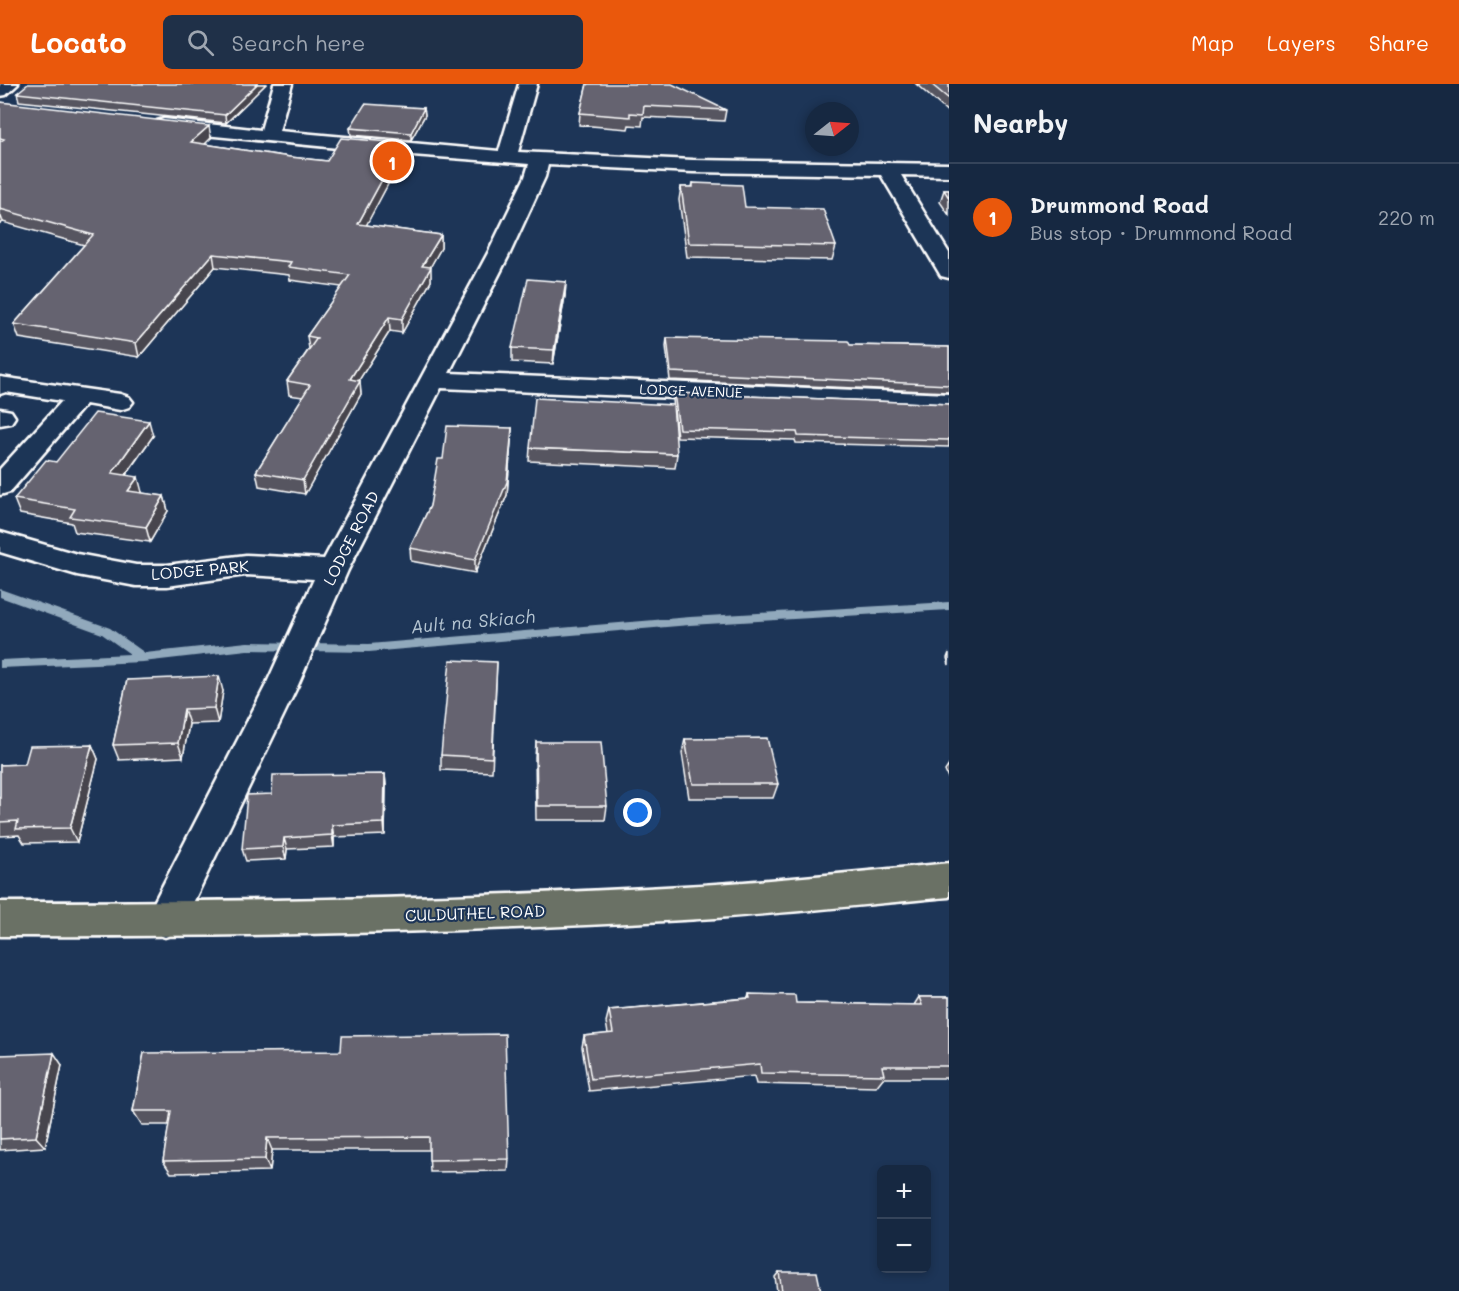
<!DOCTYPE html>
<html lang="en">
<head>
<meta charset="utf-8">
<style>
  :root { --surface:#162841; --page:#1f3048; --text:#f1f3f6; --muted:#9ea6b1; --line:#35445a; --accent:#ea580c }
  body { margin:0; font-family:Mali,sans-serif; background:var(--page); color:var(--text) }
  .controls { position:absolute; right:18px; bottom:18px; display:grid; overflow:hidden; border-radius:9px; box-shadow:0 3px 9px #0003 }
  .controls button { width:54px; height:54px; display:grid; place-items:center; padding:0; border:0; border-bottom:2px solid var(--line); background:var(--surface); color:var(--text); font:30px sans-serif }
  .compass { position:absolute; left:805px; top:18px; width:54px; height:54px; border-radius:50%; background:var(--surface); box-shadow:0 3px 9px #0003; rotate:73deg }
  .you { position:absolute; left:638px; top:729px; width:21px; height:21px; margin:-15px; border:4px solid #fff; border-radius:50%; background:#1a73e8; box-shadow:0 0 0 9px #1a73e833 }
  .badge { display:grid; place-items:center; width:39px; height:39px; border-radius:50%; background:var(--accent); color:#fff; font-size:20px; font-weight:700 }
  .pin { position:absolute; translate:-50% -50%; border:3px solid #fff; box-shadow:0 2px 6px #0006 }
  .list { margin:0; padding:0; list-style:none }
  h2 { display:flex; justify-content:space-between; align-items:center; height:78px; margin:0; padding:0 24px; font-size:26px }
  h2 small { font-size:20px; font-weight:400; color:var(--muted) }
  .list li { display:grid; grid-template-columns:39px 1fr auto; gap:18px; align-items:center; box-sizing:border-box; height:108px; padding:0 24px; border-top:2px solid var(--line) }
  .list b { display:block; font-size:22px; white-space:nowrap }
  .list p { margin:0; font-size:20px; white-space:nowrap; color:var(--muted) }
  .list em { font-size:20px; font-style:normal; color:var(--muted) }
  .icon { flex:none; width:33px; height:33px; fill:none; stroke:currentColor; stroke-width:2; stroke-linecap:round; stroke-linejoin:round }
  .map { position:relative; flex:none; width:949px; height:1207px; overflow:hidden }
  header { display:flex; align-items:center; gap:36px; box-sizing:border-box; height:84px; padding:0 30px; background:var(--accent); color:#fff }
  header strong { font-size:28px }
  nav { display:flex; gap:33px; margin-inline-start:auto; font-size:21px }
  .search { width:420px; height:54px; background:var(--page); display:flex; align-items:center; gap:15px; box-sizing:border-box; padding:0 21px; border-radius:9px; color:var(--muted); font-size:22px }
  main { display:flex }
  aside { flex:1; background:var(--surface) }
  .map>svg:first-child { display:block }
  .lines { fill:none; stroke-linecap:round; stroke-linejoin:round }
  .stream { fill:#91a9bc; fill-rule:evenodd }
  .minor-casing { stroke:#fff; stroke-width:5 }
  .major-casing { stroke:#fff; stroke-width:5 }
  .minor { fill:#1d3557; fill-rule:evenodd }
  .major { fill:#6b7165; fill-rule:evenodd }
  .wall { fill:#575560; stroke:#fff; stroke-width:1.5 }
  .shaded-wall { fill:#47454e; stroke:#fff; stroke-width:1.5 }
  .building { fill:#656370; stroke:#fff; stroke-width:1.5 }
  .labels { text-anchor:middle; stroke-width:4.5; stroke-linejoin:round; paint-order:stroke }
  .far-street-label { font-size:14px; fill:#fff; stroke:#1d3557 }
  .street-label { font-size:16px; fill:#fff; stroke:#1d3557 }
  .water-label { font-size:18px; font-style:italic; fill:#b5c5d2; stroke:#1d3557 }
</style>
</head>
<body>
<header>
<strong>Locato</strong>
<div class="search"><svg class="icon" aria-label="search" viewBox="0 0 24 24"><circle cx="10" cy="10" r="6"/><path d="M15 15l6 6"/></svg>Search here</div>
<nav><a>Map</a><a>Layers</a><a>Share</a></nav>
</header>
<main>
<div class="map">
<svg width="949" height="1207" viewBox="0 0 949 1207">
  <rect width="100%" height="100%" fill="#1d3557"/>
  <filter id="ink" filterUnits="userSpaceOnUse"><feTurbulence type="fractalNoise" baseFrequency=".0167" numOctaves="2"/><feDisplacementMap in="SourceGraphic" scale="12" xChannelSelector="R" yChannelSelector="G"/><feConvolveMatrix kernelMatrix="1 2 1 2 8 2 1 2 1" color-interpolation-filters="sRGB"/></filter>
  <g filter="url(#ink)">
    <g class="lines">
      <path class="stream" d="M0 505 110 544 145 569 247 558 369 560 690 533 949 518V526L690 541 369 568 247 566 143 578 0 584V576L130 570 102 550 0 513Z"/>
      <g class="minor-casing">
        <path id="minor" d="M0 0H18L6 11 0 12Z
          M274 0H292L279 47 499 67 519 0H537L518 68 693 76 949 80V92L901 91 949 169V194L941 192 938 187 881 91 693 88 548 81 545 93 510 169 449 289 949 310V326L441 304 348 486 298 601 179 848 165 853 151 848 145 836 266 601 314 495 246 491 167 502H136L77 491 0 468V448L77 470 136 481H167L246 471 324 475 488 169 525 93 529 80 399 70 164 47 157 45 155 41 157 37 164 35 261 46Z
          M0 293 120 310 129 313 133 318 129 323 120 326 86 320 10 408 0 411V385L62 317 6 308 0 310Z
          M0 325 11 327 15 333 11 339 0 341Z"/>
      </g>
      <g class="major-casing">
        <path id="major" d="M949 779V813C860 821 772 831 683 836 455 849 228 853 0 852V818C228 818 455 815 683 802 772 797 860 788 949 779Z"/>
      </g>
      <use href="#minor" class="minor"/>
      <use href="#major" class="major"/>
    </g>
    <path class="wall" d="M266 0 226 39 19 17 17 9Z
      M587 0 726 26 724 37 643 33 642 42 629 41 628 45 579 41 580 29Z
      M916 0H949V29Z
      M0 18 211 54 204 60 290 73 327 77 402 59 403 72 366 141 441 151V164L430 183 431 197 402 249 390 247 359 296 361 310 305 410 259 402 256 388 303 313 289 311 287 297 309 265 307 252 342 203 290 196 289 191 215 183 139 273 19 254 14 240 84 161 3 138 0 140Z
      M424 24 425 31 411 56 351 51 350 44Z
      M693 99 745 123 836 162 832 176 687 173 679 116 681 103H692Z
      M944 106H949V131L940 118Z
      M566 198 565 212 553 280 512 278V264Z
      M667 254 850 261 949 263V308L670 296 666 262Z
      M674 309 949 320V363L796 359 795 356 677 353 673 316Z
      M512 344 507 411 475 489 411 477 410 464 430 422 443 375Z
      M153 352 126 391 142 408 141 409 164 412 168 427 150 458 75 448 72 439 20 430 14 415 56 378Z
      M530 364 677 370 675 384 529 377Z
      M949 569V581L947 574Z
      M497 578 492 688 441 686V671Z
      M127 596 223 607 218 639 189 640 183 673 119 676 113 661Z
      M685 655 778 700 773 714H689L682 669Z
      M536 658 607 722 605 736H536L535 673Z
      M92 661 98 675 77 758 24 759 19 751 0 752V681L25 680Z
      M949 681V696L945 687Z
      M385 690 386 702 385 751 334 753V763L287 765 286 775 246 777 242 765 272 710Z
      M749 910 796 919 914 921 919 913H949V994H883L876 1003 756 1000 754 992 589 1007 582 963 584 952 608 950 606 938 609 926 748 914Z
      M144 969 509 1075 508 1087 430 1088 429 1066H272L270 1087 171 1089 163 1077 169 1041H142L133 1027Z
      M0 971 62 981 45 1063 0 1066Z
      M779 1188 821 1207H777L775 1193Z"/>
    <path class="shaded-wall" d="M257 0H266L226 39 225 31Z
      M424 24 425 31 411 56V49Z
      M209 42 211 54 194 71 191 58Z
      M402 59 403 72 360 153 358 140Z
      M0 130 3 138 0 140Z
      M441 151V164L423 196 422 182Z
      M213 170 215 183 139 273 136 259Z
      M431 183V197L402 249V235Z
      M566 198 565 212 553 280 554 266Z
      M389 233 390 247 351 309 350 295Z
      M360 297 361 310 305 410 303 396Z
      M149 337 153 352 116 404 112 389Z
      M512 344 507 411 475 489V476Z
      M138 393 142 408 133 422 128 407Z
      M164 412 168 427 150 458 146 443Z
      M219 592 223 607 218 639 214 624Z
      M184 625 189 640 183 673 178 659Z
      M92 661 98 675 77 758 70 744Z
      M385 690 386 702 385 751 384 739Z
      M332 741 334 753V763L332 751Z
      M284 754 287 765 286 775 283 763Z
      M54 969 62 981 45 1063 36 1053Z
      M267 1054 272 1066 270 1087 265 1075Z"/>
    <path class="building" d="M28 0H257L225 31 17 9Z
      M587 0H672L726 26 644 22 643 30 630 29V33L580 29Z
      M931 0H949V15Z
      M0 18 209 42 191 58 290 73 327 77 341 54 402 59 358 140 441 151 422 182 431 183 402 235 389 233 350 295 360 297 303 396 256 388 310 301 287 297 317 254 307 252 350 191 288 183 291 178 213 170 136 259 14 240 93 151 0 125V58L4 55 0 54Z
      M365 20 424 24 411 49 350 44Z
      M693 99 742 101 745 123 823 125 836 162 689 159 681 103H693Z
      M944 106H949V114Z
      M528 195 566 198 554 266 512 264Z
      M667 254 848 257 850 261 949 263V301L671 288Z
      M674 309 949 320V356L798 352 797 348 679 345Z
      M535 314 673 321 677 370 530 364Z
      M95 329 149 337 112 389 138 393 128 407 164 412 146 443 70 433 75 425 14 415 46 376 56 378Z
      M447 342 512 344 507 398 475 476 410 464 430 422 438 375H443Z
      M450 576 497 578 492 674 441 671Z
      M219 592 214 624 184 625 178 659 113 661 127 596Z
      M767 654 778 700H693L685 655Z
      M536 658H601L607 722H537Z
      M92 661 70 744 16 745 18 737 0 738V681L25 680 30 662Z
      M385 690 384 739 332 741V751L284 754 283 763 242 765 247 711 272 710 273 691Z
      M749 910 795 911 796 919 922 921 919 913H949V982H882L884 991 761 989 760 980 591 995 584 952 613 949 609 926 750 914Z
      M505 950 509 1075 429 1076V1053L267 1054 265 1075 163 1077 171 1027H133L144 969 341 967 342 952Z
      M54 969 36 1053 0 1055V971Z
      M779 1188H817L821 1207H782Z"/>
  </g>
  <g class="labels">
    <g class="far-street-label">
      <text transform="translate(691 307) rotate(2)" y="5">LODGE AVENUE</text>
    </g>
    <g class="street-label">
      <text transform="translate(351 454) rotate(-63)" y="6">LODGE ROAD</text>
      <text transform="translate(200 486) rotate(-5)" y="6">LODGE PARK</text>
      <text transform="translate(475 829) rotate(-2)" y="6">CULDUTHEL ROAD</text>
    </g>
    <g class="water-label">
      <text transform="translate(473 538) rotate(-5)" y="6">Ault na Skiach</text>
    </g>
  </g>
</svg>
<div class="controls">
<button>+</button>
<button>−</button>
</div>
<svg class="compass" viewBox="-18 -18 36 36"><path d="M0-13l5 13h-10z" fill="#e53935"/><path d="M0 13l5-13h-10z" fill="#9ea6b1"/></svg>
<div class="you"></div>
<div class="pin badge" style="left:392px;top:77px">1</div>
</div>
<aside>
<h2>Nearby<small></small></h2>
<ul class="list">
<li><span class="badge">1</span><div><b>Drummond Road</b><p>Bus stop · Drummond Road</p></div><em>220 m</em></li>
</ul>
</aside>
</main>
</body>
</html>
